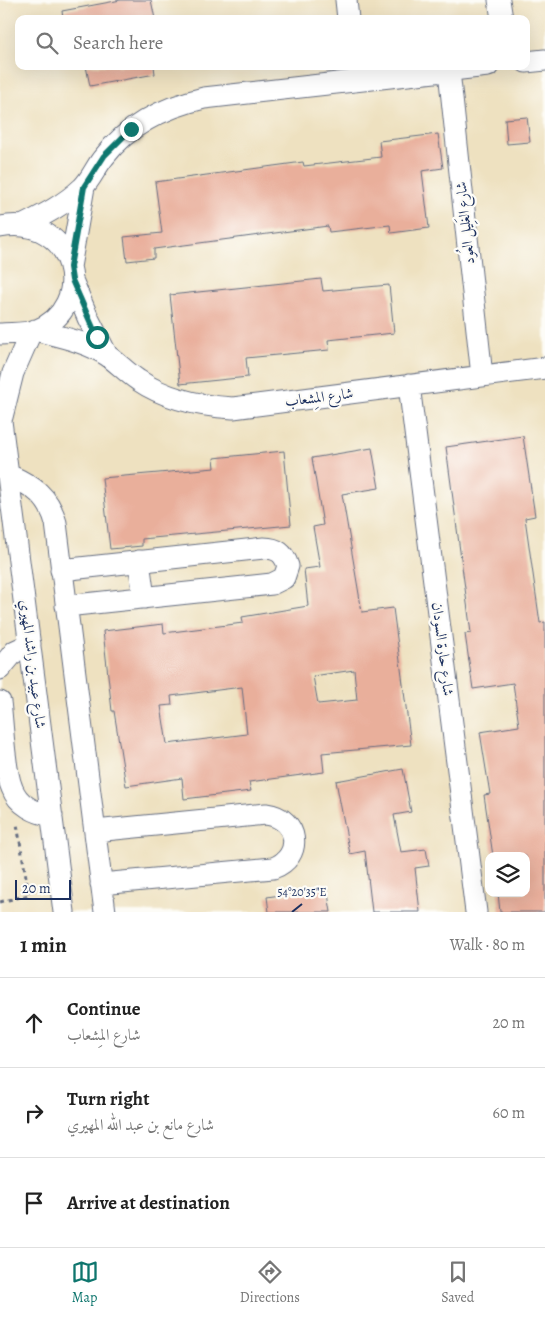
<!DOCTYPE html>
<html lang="en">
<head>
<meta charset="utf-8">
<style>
  :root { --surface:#fff; --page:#f6f6f6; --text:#222; --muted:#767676; --line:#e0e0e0; --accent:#0f766e }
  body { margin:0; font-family:Alegreya,Amiri,serif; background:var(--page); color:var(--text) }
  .controls { position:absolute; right:15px; bottom:15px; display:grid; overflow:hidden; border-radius:10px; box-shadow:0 5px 20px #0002 }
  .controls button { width:45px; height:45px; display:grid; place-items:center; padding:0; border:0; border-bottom:1px solid var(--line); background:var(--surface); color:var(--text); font:25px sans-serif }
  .scale { position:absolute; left:15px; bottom:12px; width:56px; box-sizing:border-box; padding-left:5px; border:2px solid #1b2f5e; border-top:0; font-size:14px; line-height:18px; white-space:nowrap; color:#1b2f5e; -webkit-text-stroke:4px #fdfcf7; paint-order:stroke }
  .stop { position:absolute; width:15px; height:15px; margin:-11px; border:4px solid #0f766e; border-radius:50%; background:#fff }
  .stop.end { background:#0f766e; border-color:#fff; box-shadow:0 1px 5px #0008 }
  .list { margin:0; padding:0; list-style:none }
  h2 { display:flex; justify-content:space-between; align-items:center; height:65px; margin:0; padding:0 20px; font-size:21px }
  h2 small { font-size:16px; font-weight:400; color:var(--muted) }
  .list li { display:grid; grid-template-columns:32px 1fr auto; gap:15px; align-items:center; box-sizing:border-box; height:90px; padding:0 20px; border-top:1px solid var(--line) }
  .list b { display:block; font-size:19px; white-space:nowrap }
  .list p { margin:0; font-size:16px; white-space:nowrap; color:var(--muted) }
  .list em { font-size:16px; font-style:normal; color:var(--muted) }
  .icon { flex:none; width:28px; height:28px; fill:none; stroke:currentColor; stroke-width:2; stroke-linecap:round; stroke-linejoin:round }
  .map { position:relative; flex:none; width:545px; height:912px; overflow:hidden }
  .search { position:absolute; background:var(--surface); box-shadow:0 5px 20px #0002; left:15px; right:15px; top:15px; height:55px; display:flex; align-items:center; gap:12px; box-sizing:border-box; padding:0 18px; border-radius:10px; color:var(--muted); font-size:19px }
  .sheet { height:335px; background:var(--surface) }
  nav { display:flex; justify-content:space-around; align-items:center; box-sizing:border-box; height:70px; border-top:1px solid var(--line); background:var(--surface); font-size:14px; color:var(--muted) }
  nav a { display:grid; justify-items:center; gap:2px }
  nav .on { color:var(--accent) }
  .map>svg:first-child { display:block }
  .building { fill:#e9af9b; fill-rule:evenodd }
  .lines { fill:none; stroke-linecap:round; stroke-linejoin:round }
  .minor-casing { stroke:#656d80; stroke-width:23 }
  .path { stroke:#656d80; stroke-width:3; stroke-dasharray:4 4; stroke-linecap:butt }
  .minor { stroke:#fff; stroke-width:21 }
  .route { stroke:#0f766e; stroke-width:6 }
  .ticks { fill:none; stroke:#1b2f5e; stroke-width:2 }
  .labels { text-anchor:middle; stroke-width:4.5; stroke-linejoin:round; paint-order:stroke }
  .street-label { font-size:15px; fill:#1b2f5e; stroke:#fdfcf7 }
  .ticks-label { font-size:12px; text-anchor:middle; fill:#1b2f5e; stroke:#fdfcf7; stroke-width:4.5; stroke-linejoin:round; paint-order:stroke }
</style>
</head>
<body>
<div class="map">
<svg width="545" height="912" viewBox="0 0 545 912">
  <rect width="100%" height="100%" fill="#fdfcf7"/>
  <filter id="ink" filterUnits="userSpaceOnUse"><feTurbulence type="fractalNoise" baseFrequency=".02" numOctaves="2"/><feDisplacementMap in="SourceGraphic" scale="10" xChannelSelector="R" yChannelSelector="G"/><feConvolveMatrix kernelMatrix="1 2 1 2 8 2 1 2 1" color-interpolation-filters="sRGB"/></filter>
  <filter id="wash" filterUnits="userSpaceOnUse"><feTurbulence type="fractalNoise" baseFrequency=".0096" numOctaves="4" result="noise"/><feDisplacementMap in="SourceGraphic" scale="20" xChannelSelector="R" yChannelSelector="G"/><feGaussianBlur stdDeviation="1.12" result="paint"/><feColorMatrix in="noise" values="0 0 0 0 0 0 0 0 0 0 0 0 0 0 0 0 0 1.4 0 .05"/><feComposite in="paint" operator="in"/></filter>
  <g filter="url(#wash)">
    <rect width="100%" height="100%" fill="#eee1c0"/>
    <g id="blocks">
      <path class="building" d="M121 0H151L155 19H63L62 11Z
        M86 66H154L155 74 90 86Z
        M527 117 530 142 507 144 505 119Z
        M438 134 443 168 422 171 429 228 391 233 390 225 329 232 328 226 154 249V258L127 261 124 237 162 233 155 182 303 162 304 166 381 157 379 141Z
        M321 279 323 291 389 285 394 333 328 340 329 350 246 358 248 377 180 384 170 295Z
        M523 436 535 516 525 518 540 623 545 622V912H500L498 893H526V856H493L484 795 490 794 480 732 519 726 513 683 473 689 465 634 471 633 446 447Z
        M372 448 379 488 342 494 362 612 393 608 411 745 322 753 324 772 249 782 251 791 184 799 182 778 126 786 114 711H112L103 631 163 624 164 633 243 623 242 617 308 606 304 569 320 567 313 527 323 525 312 458ZM354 670 357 700 318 704 313 676ZM242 687 247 734 167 744 161 706 172 705 171 696Z
        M284 451 291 525 142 539V546L110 549 102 478 215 468 214 458Z
        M403 769 411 812 394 815 401 852 426 849 429 866 415 868 420 912H372L365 851 350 854 336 781Z
        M327 888 331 912H269L267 897Z"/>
    </g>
  </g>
  <g filter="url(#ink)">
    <use href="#blocks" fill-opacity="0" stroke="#656d80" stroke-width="1"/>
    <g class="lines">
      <g class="minor-casing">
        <path id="minor" d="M346 0 348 19
          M499 0 502 19
          M526 62 545 60
          M449 71 482 376
          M24 225C44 215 65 204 82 188 91 180 96 166 104 157 129 124 165 107 204 98L488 66
          M0 227C76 213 98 307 35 331 24 334 11 333 0 334
          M70 267 84 187
          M72 280 88 318 107 355
          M35 330C58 336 88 342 108 356 118 363 127 373 138 380 166 399 199 406 233 408L545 368
          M409 385 476 912
          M0 413 64 912
          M2 417 13 373 31 332
          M9 475C33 486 49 496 56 523L105 912
          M139 561 144 598
          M61 570 264 548C277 548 284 553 288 566L284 578 272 584 66 606
          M0 669 15 651 30 644
          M0 702C3 724 4 770 12 788 18 805 36 813 52 816
          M95 831 266 814C299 818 304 857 273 868L101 884"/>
      </g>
      <path class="path" d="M0 902 29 895 17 824"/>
      <use href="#minor" class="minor"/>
    </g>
  </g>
  <g class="lines" filter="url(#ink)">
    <path class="route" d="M97 337 72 280 70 267 84 187 104 156 131 129"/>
  </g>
  <path class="ticks" d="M292 912 302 904"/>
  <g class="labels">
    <g class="street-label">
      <text transform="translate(465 223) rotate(-96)" y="5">شارع الغَلِيل العُود</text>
      <text transform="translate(319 397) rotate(-7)" y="5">شارع المِشعاب</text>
      <text transform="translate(443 649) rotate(83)" y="5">شارع حارة السودان</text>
      <text transform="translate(33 664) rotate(83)" y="5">شارع عبيد بن راشد المهيري</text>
    </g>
  </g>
  <g class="ticks-label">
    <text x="302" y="896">54°20'35"E</text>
  </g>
</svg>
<div class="controls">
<button><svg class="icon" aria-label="layers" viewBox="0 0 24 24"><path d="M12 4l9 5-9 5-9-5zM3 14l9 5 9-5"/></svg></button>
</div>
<div class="scale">20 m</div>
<div class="stop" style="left:97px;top:337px"></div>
<div class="stop end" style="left:131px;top:129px"></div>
<div class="search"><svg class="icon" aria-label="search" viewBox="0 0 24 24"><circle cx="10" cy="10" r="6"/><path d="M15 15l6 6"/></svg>Search here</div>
</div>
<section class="sheet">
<h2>1 min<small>Walk · 80 m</small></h2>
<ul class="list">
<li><svg class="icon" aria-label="ahead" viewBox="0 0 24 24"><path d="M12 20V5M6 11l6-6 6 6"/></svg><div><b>Continue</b><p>شارع المِشعاب</p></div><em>20 m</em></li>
<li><svg class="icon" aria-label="right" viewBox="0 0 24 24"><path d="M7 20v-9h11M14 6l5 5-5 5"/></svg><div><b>Turn right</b><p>شارع مانع بن عبد الله المهيري</p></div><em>60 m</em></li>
<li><svg class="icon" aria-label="arrive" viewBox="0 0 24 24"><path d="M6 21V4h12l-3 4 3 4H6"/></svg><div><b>Arrive at destination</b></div></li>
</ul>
</section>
<nav>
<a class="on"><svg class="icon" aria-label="map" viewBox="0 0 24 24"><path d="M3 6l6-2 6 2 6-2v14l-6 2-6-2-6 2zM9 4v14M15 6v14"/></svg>Map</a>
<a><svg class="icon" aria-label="directions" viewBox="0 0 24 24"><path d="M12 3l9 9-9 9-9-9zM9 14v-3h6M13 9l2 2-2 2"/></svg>Directions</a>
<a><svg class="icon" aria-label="saved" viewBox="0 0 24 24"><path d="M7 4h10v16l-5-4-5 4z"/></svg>Saved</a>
</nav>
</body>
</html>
